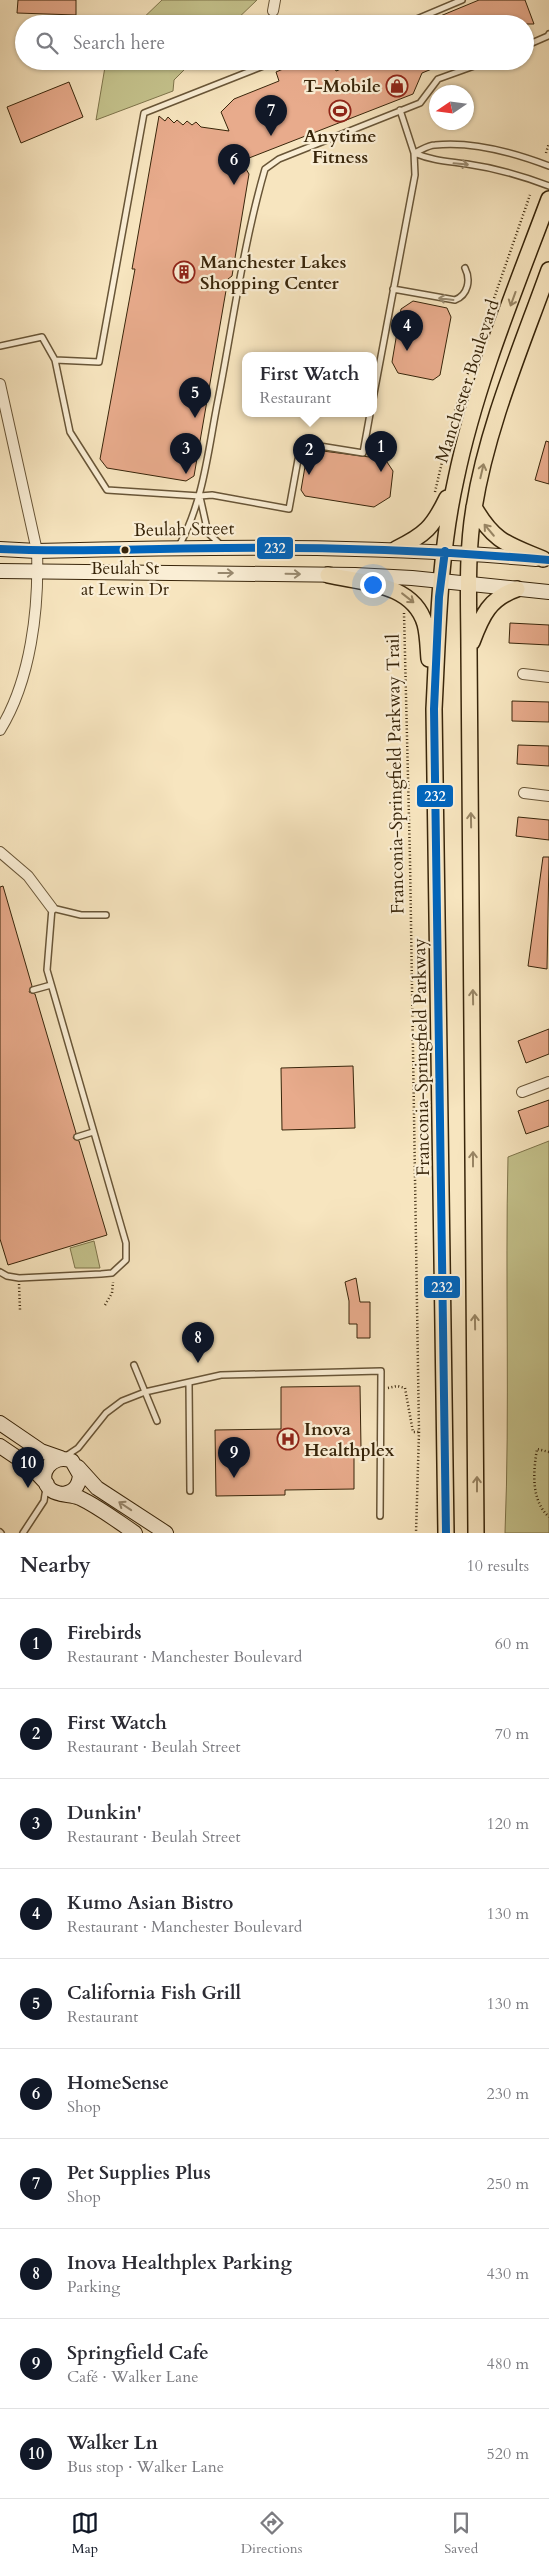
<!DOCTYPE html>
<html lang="en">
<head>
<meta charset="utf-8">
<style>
  :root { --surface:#fff; --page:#f2f2f3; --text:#2b2b33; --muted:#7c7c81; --line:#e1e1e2; --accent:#111827 }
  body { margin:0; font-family:Cardo,serif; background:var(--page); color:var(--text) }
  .compass { position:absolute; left:429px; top:85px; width:45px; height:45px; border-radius:50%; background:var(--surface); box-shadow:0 1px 4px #0004; rotate:257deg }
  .you { position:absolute; left:372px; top:584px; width:18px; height:18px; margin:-12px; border:4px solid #fff; border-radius:50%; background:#1a73e8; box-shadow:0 0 0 8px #1a73e833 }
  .badge { display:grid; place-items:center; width:32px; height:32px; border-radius:50%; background:var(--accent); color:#fff; font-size:16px; font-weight:700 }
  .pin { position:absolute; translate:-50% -41px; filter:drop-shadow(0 1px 2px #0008) }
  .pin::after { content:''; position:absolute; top:26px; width:18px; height:15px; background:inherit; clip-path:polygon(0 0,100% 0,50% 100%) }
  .popup { position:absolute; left:242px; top:352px; width:135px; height:65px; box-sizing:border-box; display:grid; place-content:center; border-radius:10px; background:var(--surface); filter:drop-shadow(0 1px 4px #0005); font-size:16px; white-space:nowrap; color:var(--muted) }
  .popup b { font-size:19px; color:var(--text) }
  .popup::after { content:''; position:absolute; left:50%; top:100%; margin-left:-10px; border:10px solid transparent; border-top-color:var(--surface) }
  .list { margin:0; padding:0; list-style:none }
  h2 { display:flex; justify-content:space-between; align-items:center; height:65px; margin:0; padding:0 20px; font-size:21px }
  h2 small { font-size:16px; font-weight:400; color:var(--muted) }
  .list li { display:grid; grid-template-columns:32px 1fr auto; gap:15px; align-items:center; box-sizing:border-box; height:90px; padding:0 20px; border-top:1px solid var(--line) }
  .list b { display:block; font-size:19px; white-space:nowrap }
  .list p { margin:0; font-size:16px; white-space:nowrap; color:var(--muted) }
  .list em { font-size:16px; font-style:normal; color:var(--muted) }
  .icon { flex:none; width:28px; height:28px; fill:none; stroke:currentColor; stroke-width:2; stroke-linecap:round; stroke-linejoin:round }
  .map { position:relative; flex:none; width:549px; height:1533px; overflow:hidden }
  .search { position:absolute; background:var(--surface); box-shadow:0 1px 4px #0004; left:15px; right:15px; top:15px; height:55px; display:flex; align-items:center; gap:12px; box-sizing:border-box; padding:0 18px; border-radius:28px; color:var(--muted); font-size:19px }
  .sheet { height:965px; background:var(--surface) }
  nav { display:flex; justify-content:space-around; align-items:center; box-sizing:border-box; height:70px; border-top:1px solid var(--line); background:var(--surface); font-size:14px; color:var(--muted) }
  nav a { display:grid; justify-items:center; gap:2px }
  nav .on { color:var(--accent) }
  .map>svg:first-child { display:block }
  .green { fill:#c4c28c; stroke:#7e744b }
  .building { fill:#e8ab8c; stroke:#38250a }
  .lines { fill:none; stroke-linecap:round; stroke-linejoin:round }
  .lane-casing { stroke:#685537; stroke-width:8 }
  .street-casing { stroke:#685537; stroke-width:12 }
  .secondary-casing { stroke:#38250a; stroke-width:16 }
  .primary-casing { stroke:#38250a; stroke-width:18 }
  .path { stroke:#38250a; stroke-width:2.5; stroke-dasharray:1 2.5; stroke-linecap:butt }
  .lane { stroke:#faeed5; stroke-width:5 }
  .street { stroke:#faeed5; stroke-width:10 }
  .secondary { stroke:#faeed5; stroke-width:14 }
  .primary { stroke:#f7e5bf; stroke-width:15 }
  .bus-1-casing { stroke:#faeed5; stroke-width:11 }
  .bus-1 { stroke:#0065bd; stroke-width:8 }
  .oneway { stroke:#998a70 }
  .oneway2 { stroke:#988564 }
  .bus-dot { fill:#38250a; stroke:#faeed5; stroke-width:2 }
  .labels { text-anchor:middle; stroke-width:4.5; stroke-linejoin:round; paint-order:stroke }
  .bus-label { font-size:17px; fill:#38250a; stroke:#faeed5 }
  .poi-label { font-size:18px; font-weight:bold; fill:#38250a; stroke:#faeed5; text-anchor:start }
  .street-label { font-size:18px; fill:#38250a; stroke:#faeed5 }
  .line-badge { stroke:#faeed5; stroke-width:2 }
  .badge-label { font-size:14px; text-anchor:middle; font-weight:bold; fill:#fff }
</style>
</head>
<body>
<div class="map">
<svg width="549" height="1533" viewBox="0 0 549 1533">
  <rect width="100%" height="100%" fill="#f7e5bf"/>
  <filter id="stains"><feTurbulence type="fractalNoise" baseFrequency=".004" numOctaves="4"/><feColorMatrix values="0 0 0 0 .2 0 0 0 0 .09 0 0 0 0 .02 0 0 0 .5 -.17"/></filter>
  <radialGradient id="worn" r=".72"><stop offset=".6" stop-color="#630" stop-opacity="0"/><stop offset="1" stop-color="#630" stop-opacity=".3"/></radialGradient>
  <path class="green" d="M162 0H257L232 24H137Z
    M106 61H193L174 80 173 91 96 120Z
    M549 1141V1533H505C510 1408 505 1282 508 1157Z
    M94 1241 100 1268H75L70 1248Z"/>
  <path class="building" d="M18 0H76V15L17 13Z
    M479 0H525L534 24H421Z
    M302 61H332L336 71 361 61 449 62 422 73 413 94 249 158 246 169 249 174 232 276 228 279 194 476 186 481 107 468 100 459 135 269H132L159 116 165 121 168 117 174 123 177 120 183 125 187 121 192 125 196 122 201 127 229 131 221 112 234 99 279 81 276 72Z
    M69 82 83 117 21 143 7 107Z
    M413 301 447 308 451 317 440 375 433 380 398 373 392 362 401 309Z
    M546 441 549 442V484L535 480Z
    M315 450 385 459 393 471 390 497 374 507 305 496 301 490 307 455Z
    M510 623 549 625V645L509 643Z
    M512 701 549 702V722L512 721Z
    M518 745 549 746V766L517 764Z
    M518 817 549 820V840L516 836Z
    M543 857H549L547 969 528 966Z
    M3 886 32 986 29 992 35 994 76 1133 73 1138 79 1141 107 1235 8 1265 0 1239V887Z
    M549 1029V1054L526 1063 518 1041Z
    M353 1066 355 1128 282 1130 281 1068Z
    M549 1100V1126L526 1134 518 1111Z
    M356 1278 360 1302H370V1338H357V1324H349V1301L345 1282Z
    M360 1386 361 1448H354V1489L285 1490V1495L216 1496 215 1430 281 1429V1387Z"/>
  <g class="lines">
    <g class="lane-casing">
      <path id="lane" d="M405 24 462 0
        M525 46 548 36 549 34
        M276 61 144 113 99 362 55 360 70 432 107 490 200 496 212 495 289 509 301 443 363 453 370 414
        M414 153C434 161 446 161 467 164 495 168 523 176 549 186
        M414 153C420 151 428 145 435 145 472 141 515 153 549 166
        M393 289 455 300C468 295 471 280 465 268
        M0 346 42 337 55 360
        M373 399 415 175 414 153 400 110
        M200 497 208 533 220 544
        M179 546C204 500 208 450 218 400 233 323 243 245 265 169L279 159 420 103 438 79 488 61
        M33 990 51 985
        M77 1137 93 1132
        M0 1272 7 1276 19 1278 101 1274 112 1273 126 1260V1243L47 970 52 908 81 915H106
        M134 1365 157 1421
        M189 1384 190 1491
        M66 1456 78 1448 106 1413 122 1401 145 1392 221 1375 381 1371 380 1516
        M0 1532 1 1533
        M23 1533 44 1501 46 1488"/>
    </g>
    <g class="street-casing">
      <path id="street" d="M273 11 275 0
        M0 384 37 551C39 608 31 680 0 730
        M523 674 549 677
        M524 793 549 796
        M0 852 28 876 52 908
        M522 1092 549 1082"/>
    </g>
    <g class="secondary-casing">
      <path id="secondary" d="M0 549 37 551C204 547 369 544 536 559
        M0 571 355 575 412 578 549 592
        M0 1423 41 1451 61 1458
        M0 1446 31 1467 47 1484
        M78 1467 97 1488 166 1533
        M61 1494C73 1493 79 1487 80 1475L72 1461C53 1452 34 1475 51 1490 59 1496 71 1494 80 1498 99 1507 117 1521 135 1533"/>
    </g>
    <g class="primary-casing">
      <path id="primary" d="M474 507C494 542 507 544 543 559
        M396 549C425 535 433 527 447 498
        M328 575C363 583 413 583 425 624 428 635 428 648 429 659
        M472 642C482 615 490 598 517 589
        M446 1533 434 709C438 632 439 555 456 479 476 383 515 290 549 199
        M476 1533 469 652C469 605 466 555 474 508 487 427 521 348 549 270"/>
    </g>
    <path class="path" d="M546 153 549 143
      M435 492 452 419 530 195
      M404 613 410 860 419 1432 416 1533
      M19 1284 20 1310
      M105 1305 112 1293 113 1282
      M388 1388 397 1386 405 1388 413 1432H419
      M549 1452 537 1449C533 1473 531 1500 549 1517"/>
    <use href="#lane" class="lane"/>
    <use href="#street" class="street"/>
    <use href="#secondary" class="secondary"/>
    <use href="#primary" class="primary"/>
    <g class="bus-1-casing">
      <path id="bus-1" d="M0 549C76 553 152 548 227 548 335 547 442 551 549 560
        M445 551 439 597 434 709 446 1533"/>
    </g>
    <use href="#bus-1" class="bus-1"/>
  </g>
  <defs><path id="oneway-shaft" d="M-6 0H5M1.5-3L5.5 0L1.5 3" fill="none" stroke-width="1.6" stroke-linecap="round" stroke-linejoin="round" transform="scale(1.25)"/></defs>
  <g class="oneway">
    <use href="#oneway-shaft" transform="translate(461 164) rotate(5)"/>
    <use href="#oneway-shaft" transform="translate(446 299) rotate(-173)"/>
    <use href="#oneway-shaft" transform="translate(226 573)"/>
    <use href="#oneway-shaft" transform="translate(293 574) rotate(1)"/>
    <use href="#oneway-shaft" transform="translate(125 1506) rotate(-146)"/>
  </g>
  <g class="oneway2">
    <use href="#oneway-shaft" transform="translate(513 299) rotate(110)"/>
    <use href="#oneway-shaft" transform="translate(482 471) rotate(-77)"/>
    <use href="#oneway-shaft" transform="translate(489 530) rotate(-130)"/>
    <use href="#oneway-shaft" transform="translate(408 598) rotate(38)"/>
    <use href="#oneway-shaft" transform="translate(471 820) rotate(-91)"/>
    <use href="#oneway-shaft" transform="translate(473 997) rotate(-91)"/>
    <use href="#oneway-shaft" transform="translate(473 1159) rotate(-90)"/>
    <use href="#oneway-shaft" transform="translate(475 1322) rotate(-91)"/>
    <use href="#oneway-shaft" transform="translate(477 1484) rotate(-90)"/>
  </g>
  <defs>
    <g id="shop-ring" transform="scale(1.125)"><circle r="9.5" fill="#faeed5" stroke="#8f2418" stroke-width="1.5"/><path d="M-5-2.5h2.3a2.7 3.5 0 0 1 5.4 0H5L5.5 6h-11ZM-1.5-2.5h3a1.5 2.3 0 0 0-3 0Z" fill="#8f2418"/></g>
    <g id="stadium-ring" transform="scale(1.125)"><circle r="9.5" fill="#faeed5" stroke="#8f2418" stroke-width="1.5"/><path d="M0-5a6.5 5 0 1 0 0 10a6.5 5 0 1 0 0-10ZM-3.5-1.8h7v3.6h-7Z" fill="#8f2418"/></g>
    <g id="building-ring" transform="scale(1.125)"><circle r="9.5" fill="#faeed5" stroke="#8f2418" stroke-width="1.5"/><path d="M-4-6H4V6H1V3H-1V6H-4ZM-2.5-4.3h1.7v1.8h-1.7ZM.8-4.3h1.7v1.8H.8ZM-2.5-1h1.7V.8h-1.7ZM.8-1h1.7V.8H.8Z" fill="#8f2418"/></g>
    <g id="hospital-ring" transform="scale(1.125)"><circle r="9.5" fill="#faeed5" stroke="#8f2418" stroke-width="1.5"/><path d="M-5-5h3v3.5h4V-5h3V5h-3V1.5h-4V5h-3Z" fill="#8f2418"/></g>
  </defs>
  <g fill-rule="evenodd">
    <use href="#shop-ring" x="397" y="86"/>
    <use href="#stadium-ring" x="340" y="111"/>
    <use href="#building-ring" x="184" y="272"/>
    <use href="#hospital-ring" x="288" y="1439"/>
  </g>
  <circle class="bus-dot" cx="125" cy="550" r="4.5"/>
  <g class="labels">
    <g class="bus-label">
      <text x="125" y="574">Beulah St<tspan x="125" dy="21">at Lewin Dr</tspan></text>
    </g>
    <g class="poi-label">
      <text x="381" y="92" text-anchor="end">T-Mobile</text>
      <text x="340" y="142" text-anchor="middle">Anytime<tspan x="340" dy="21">Fitness</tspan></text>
      <text x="200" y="268">Manchester Lakes<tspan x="200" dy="21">Shopping Center</tspan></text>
      <text x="304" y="1435">Inova<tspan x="304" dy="21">Healthplex</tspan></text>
    </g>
    <g class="street-label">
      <text transform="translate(467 381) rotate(-72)" y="6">Manchester Boulevard</text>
      <text transform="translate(184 529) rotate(-1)" y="6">Beulah Street</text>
      <text transform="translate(395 774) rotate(-91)" y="6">Franconia-Springfield Parkway Trail</text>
      <text transform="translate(421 1057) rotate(-91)" y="6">Franconia-Springfield Parkway</text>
    </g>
  </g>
  <g class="line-badge">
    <rect x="256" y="536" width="38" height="24" rx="5" fill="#0065bd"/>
    <rect x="416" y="784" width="38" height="24" rx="5" fill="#0065bd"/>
    <rect x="423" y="1275" width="38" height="24" rx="5" fill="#0065bd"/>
  </g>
  <g class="badge-label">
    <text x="275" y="553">232</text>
    <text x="435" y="801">232</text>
    <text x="442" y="1292">232</text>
  </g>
  <rect width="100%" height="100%" filter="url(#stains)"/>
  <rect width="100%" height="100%" fill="url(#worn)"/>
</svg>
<svg class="compass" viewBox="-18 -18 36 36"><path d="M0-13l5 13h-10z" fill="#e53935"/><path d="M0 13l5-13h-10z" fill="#7c7c81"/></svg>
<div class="you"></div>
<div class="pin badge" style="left:381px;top:472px">1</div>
<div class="pin badge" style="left:309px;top:475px">2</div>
<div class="popup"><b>First Watch</b>Restaurant</div>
<div class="pin badge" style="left:186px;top:474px">3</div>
<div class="pin badge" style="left:407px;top:351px">4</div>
<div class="pin badge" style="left:195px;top:418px">5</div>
<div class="pin badge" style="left:234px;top:185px">6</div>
<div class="pin badge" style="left:271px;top:136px">7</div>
<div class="pin badge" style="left:198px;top:1363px">8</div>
<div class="pin badge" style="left:234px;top:1478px">9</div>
<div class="pin badge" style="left:28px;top:1488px">10</div>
<div class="search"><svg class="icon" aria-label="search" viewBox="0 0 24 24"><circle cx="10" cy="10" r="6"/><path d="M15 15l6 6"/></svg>Search here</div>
</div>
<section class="sheet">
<h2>Nearby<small>10 results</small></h2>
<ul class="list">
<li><span class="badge">1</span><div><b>Firebirds</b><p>Restaurant · Manchester Boulevard</p></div><em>60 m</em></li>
<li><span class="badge">2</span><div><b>First Watch</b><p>Restaurant · Beulah Street</p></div><em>70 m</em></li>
<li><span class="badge">3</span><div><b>Dunkin'</b><p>Restaurant · Beulah Street</p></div><em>120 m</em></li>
<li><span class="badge">4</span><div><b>Kumo Asian Bistro</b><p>Restaurant · Manchester Boulevard</p></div><em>130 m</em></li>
<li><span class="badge">5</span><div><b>California Fish Grill</b><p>Restaurant</p></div><em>130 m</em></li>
<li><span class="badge">6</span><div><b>HomeSense</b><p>Shop</p></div><em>230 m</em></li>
<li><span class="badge">7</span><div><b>Pet Supplies Plus</b><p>Shop</p></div><em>250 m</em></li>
<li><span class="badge">8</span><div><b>Inova Healthplex Parking</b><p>Parking</p></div><em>430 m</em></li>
<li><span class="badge">9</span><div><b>Springfield Cafe</b><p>Café · Walker Lane</p></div><em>480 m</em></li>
<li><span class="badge">10</span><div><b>Walker Ln</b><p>Bus stop · Walker Lane</p></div><em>520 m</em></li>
</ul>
</section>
<nav>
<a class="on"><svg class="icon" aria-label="map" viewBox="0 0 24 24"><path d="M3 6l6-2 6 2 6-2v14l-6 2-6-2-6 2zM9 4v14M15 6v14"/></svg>Map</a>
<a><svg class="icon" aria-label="directions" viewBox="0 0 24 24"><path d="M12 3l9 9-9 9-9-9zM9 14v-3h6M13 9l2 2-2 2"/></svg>Directions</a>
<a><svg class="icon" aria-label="saved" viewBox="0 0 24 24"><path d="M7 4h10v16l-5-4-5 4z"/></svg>Saved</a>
</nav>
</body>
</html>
